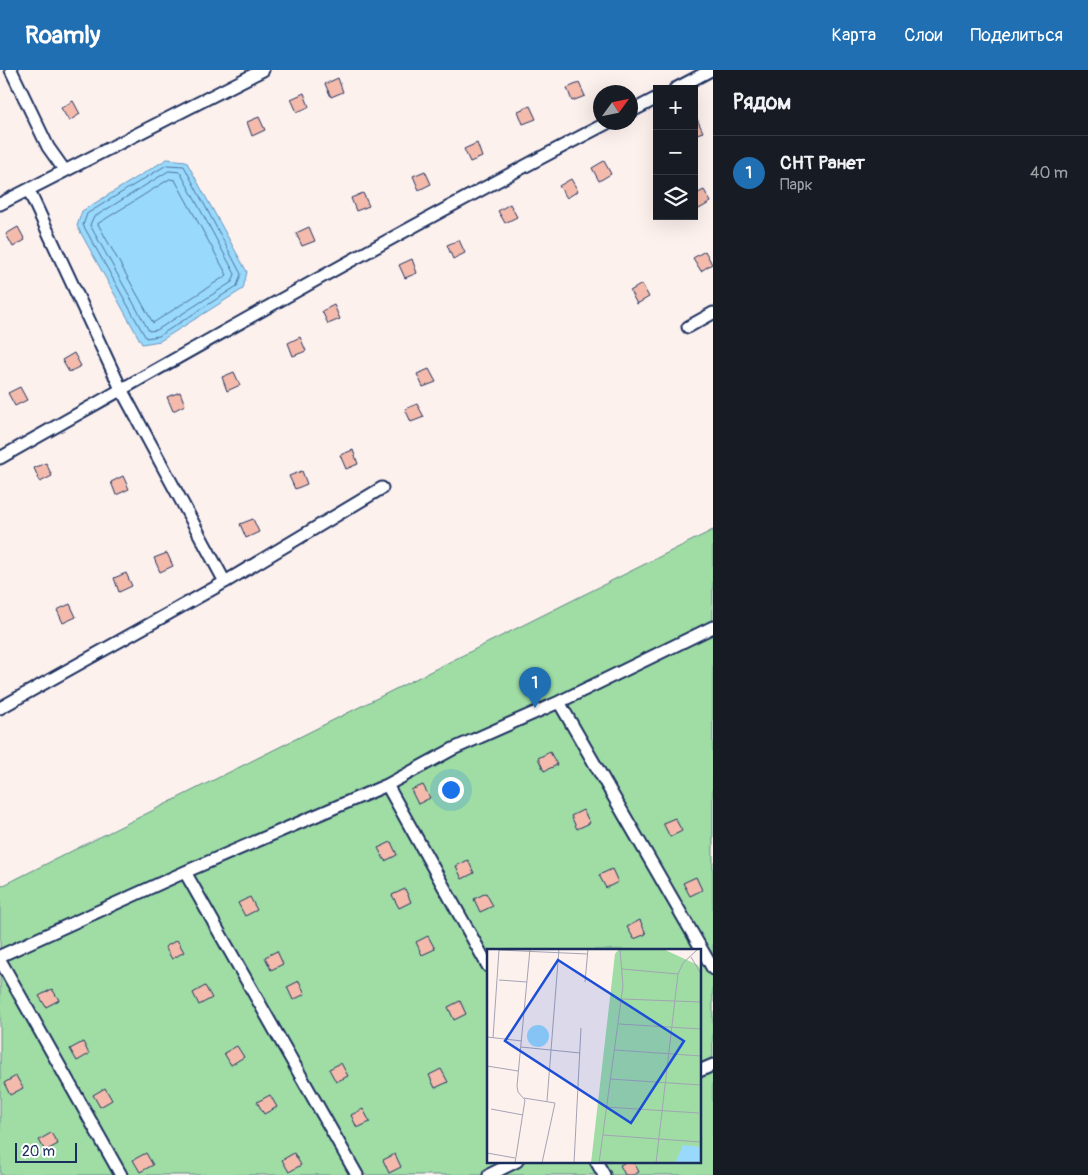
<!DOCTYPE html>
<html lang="ru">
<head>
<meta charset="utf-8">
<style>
  :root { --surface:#171b24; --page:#242831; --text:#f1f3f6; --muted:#9ea1a6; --line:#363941; --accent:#1f6fb2 }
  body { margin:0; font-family:Pangolin,sans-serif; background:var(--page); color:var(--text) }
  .controls { position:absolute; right:15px; top:15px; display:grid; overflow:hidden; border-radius:0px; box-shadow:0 5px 20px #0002 }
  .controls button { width:45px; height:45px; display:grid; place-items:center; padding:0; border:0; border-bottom:1px solid var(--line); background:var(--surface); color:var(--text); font:25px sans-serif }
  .compass { position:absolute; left:593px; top:15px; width:45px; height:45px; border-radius:50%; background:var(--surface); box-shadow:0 5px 20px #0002; rotate:57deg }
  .scale { position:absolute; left:15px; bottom:12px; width:62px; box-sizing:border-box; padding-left:5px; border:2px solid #1b2f5e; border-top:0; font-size:14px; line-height:18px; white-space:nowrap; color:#1b2f5e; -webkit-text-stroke:4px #fff; paint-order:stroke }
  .you { position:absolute; left:450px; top:719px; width:18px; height:18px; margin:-12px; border:4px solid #fff; border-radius:50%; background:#1a73e8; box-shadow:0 0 0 8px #1a73e833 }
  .badge { display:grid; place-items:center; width:32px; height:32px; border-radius:50%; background:var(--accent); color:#fff; font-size:16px; font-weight:700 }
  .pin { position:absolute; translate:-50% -41px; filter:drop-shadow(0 1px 2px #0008) }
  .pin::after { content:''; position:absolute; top:26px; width:18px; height:15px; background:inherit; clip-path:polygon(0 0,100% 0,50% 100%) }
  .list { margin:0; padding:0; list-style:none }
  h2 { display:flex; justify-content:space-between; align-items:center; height:65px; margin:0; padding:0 20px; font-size:21px }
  h2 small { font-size:16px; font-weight:400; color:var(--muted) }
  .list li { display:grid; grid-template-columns:32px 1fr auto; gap:15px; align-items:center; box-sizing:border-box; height:75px; padding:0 20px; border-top:1px solid var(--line) }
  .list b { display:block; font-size:19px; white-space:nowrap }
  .list p { margin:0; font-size:16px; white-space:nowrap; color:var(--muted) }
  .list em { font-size:16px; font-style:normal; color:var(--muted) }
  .icon { flex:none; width:28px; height:28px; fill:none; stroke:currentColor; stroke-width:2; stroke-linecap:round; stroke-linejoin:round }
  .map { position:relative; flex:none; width:713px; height:1105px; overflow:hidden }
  header { display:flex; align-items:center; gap:30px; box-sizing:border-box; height:70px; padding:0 25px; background:var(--accent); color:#fff }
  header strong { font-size:24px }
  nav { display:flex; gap:28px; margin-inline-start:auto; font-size:18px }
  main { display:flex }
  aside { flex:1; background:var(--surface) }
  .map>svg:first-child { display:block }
  .green { fill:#9fdda5; stroke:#5d8682; fill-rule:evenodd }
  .water { fill:#99d9fb; stroke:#6795bc }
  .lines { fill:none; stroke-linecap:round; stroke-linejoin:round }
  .shore { stroke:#4d739d; stroke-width:1 }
  .building { fill:#f4bbac; stroke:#1b2f5e }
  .service-casing { stroke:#1b2f5e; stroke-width:15 }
  .service { stroke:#fff; stroke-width:11 }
  .inset-road { fill:none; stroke:#a3a3b4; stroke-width:1 }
  .view { fill:#1d4ed8; fill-opacity:0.15; stroke:#1d4ed8; stroke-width:2.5 }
  .inset-edge { fill:none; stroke:#1b2f5e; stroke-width:2.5 }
</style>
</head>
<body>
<header>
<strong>Roamly</strong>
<nav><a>Карта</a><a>Слои</a><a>Поделиться</a></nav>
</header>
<main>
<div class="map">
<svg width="713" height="1105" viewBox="0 0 713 1105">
  <rect width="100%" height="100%" fill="#fdf1ee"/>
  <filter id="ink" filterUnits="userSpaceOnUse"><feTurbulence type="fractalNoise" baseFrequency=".02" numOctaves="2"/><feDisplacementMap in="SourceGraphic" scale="10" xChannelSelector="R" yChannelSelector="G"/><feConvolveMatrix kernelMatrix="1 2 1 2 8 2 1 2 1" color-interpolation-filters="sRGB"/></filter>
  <g filter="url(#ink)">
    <path class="green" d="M713 460V1105H0V817ZM488 880H699V1091H488Z"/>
    <path class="water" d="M167 89 186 91 247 202 243 219 160 271 142 274 77 156 82 141Z"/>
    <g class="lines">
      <path class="shore" d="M167 95 184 96 241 204 237 216 159 266 146 268 83 155 87 144Z
        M169 101 180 102 235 204 232 212 157 260 149 261 90 155 93 148Z
        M170 109 175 110 227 205 153 253 98 154Z"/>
    </g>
    <path class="building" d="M338 8 343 22 331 27 325 14Z
      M579 13 585 26 572 31 567 18Z
      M304 23 309 37 297 42 291 29Z
      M73 31 80 44 69 51 61 38Z
      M530 36 536 49 523 54 518 41Z
      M259 47 265 60 252 66 247 52Z
      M697 49 703 62 694 65V50Z
      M477 73 482 87 470 92 464 79Z
      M604 91 611 104 599 111 592 98Z
      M425 101 431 114 419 120 413 106Z
      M571 109 578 121 567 128 559 116Z
      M704 120 711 132 699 139 694 131V125Z
      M363 123 369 136 356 141 351 128Z
      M510 134 517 147 505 153 498 141Z
      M18 157 25 170 13 177 6 164Z
      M309 157 315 171 302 176 296 163Z
      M459 170 465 183 453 189 447 175Z
      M705 181 712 194 701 201 693 188Z
      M412 189 417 203 405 208 399 195Z
      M642 214 649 227 637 234 630 221Z
      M334 235 340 249 328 254 322 241Z
      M300 267 306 281 293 286 288 273Z
      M74 283 81 296 69 302 62 290Z
      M429 299 436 312 423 317 417 304Z
      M234 302 240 315 227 321 222 307Z
      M20 317 27 330 15 336 8 323Z
      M180 322 185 335 173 341 167 327Z
      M417 334 424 347 411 352 405 339Z
      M353 380 358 394 346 399 340 385Z
      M46 393 52 406 40 412 34 398Z
      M302 401 307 414 295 419 289 406Z
      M123 406 129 419 116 425 111 412Z
      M253 449 259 462 246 468 240 454Z
      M167 483 173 496 160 502 154 488Z
      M126 503 132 516 119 522 114 508Z
      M70 534 76 547 63 553 57 540Z
      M550 682 557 695 544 701 538 688Z
      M423 715 430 728 418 734 411 720Z
      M583 740 590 753 577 759 571 746Z
      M675 748 682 761 670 767 663 753Z
      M391 772 397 785 385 791 378 778Z
      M468 790 474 803 462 809 456 796Z
      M612 799 618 812 606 818 599 805Z
      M696 807 702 820 690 826 683 813Z
      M405 819 411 832 399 838 392 825Z
      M486 823 493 836 480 842 474 829Z
      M250 827 257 840 245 846 238 833Z
      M640 850 646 864 634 869 627 857Z
      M428 866 435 879 422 885 416 872Z
      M177 870 184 882 172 889 165 877Z
      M277 881 283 894 271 900 265 887Z
      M299 911 305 924 293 930 287 917Z
      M205 916 212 928 199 935 193 923Z
      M52 919 59 930 46 937 39 926Z
      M460 931 466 944 454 950 448 937Z
      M83 972 89 984 77 991 70 979Z
      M237 976 244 987 231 995 224 983Z
      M341 993 348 1006 336 1012 329 999Z
      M441 999 448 1012 435 1018 429 1005Z
      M16 1006 23 1018 10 1025 4 1013Z
      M105 1018 112 1030 100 1037 93 1025Z
      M270 1025 277 1037 264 1044 257 1032Z
      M363 1039 370 1052 357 1058 351 1045Z
      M51 1063 58 1074 45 1081 39 1070Z
      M146 1083 153 1095 140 1102 133 1090Z
      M294 1083 301 1095 289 1102 282 1090Z
      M395 1084 401 1097 389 1103 383 1090Z
      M628 1091H633L639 1102 633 1105H625L620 1095Z"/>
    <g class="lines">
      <g class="service-casing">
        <path id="service" d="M11 0 48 77 65 101
          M675 19 711 0
          M630 42 657 28
          M29 121 121 319 225 512
          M0 134 263 0
          M688 257 713 243
          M0 388C202 274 403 159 609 52
          M559 632 713 899
          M0 638 225 512 382 418
          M387 715 488 896
          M185 802 357 1105
          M0 886 185 802 387 715 453 679 559 632 713 557
          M0 890 121 1105
          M699 1001 713 995
          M596 1091 604 1105
          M489 1105 517 1091"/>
      </g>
      <use href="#service" class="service"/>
    </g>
  </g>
  <g transform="translate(487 879)">
    <rect width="214" height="214" fill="#fdf1ee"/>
    <path d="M132 0H176L211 16 214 22V214H104L128 5Z" fill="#9fdda5"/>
    <path d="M40 87a11 11 0 1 1 22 0a11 11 0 1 1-22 0ZM196 196 214 198V213L188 214Z" fill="#99d9fb"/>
    <path class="inset-road" d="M204 8 214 25M135 20 191 25M12 31 40 33M98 33 101 0M135 50 214 53M132 75 214 80M0 88 35 92M6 89 12 1 100 5M34 98 93 104M128 101 214 107M0 117 31 122M123 130 214 136M37 149 68 154 55 214M60 152 72 0M119 158 212 164M4 160 36 166M116 186 214 193M0 204 28 209M112 212 137 214M28 214 38 151 31 143 30 137 43 0M87 214 94 79M112 214 136 37 133 0M169 214 191 25 196 14 211 0"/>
    <path class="view" d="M71 11 197 92 144 174 18 92Z"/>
    <rect width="214" height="214" class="inset-edge"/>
  </g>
</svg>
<div class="controls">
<button>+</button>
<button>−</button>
<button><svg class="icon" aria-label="layers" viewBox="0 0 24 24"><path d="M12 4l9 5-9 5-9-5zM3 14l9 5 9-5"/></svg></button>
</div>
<svg class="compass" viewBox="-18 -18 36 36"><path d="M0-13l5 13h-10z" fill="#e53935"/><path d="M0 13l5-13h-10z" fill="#9ea1a6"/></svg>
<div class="scale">20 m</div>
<div class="you"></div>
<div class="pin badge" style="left:535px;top:638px">1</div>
</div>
<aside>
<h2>Рядом<small></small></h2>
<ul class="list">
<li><span class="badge">1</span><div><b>СНТ Ранет</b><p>Парк</p></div><em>40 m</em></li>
</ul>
</aside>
</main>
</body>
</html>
